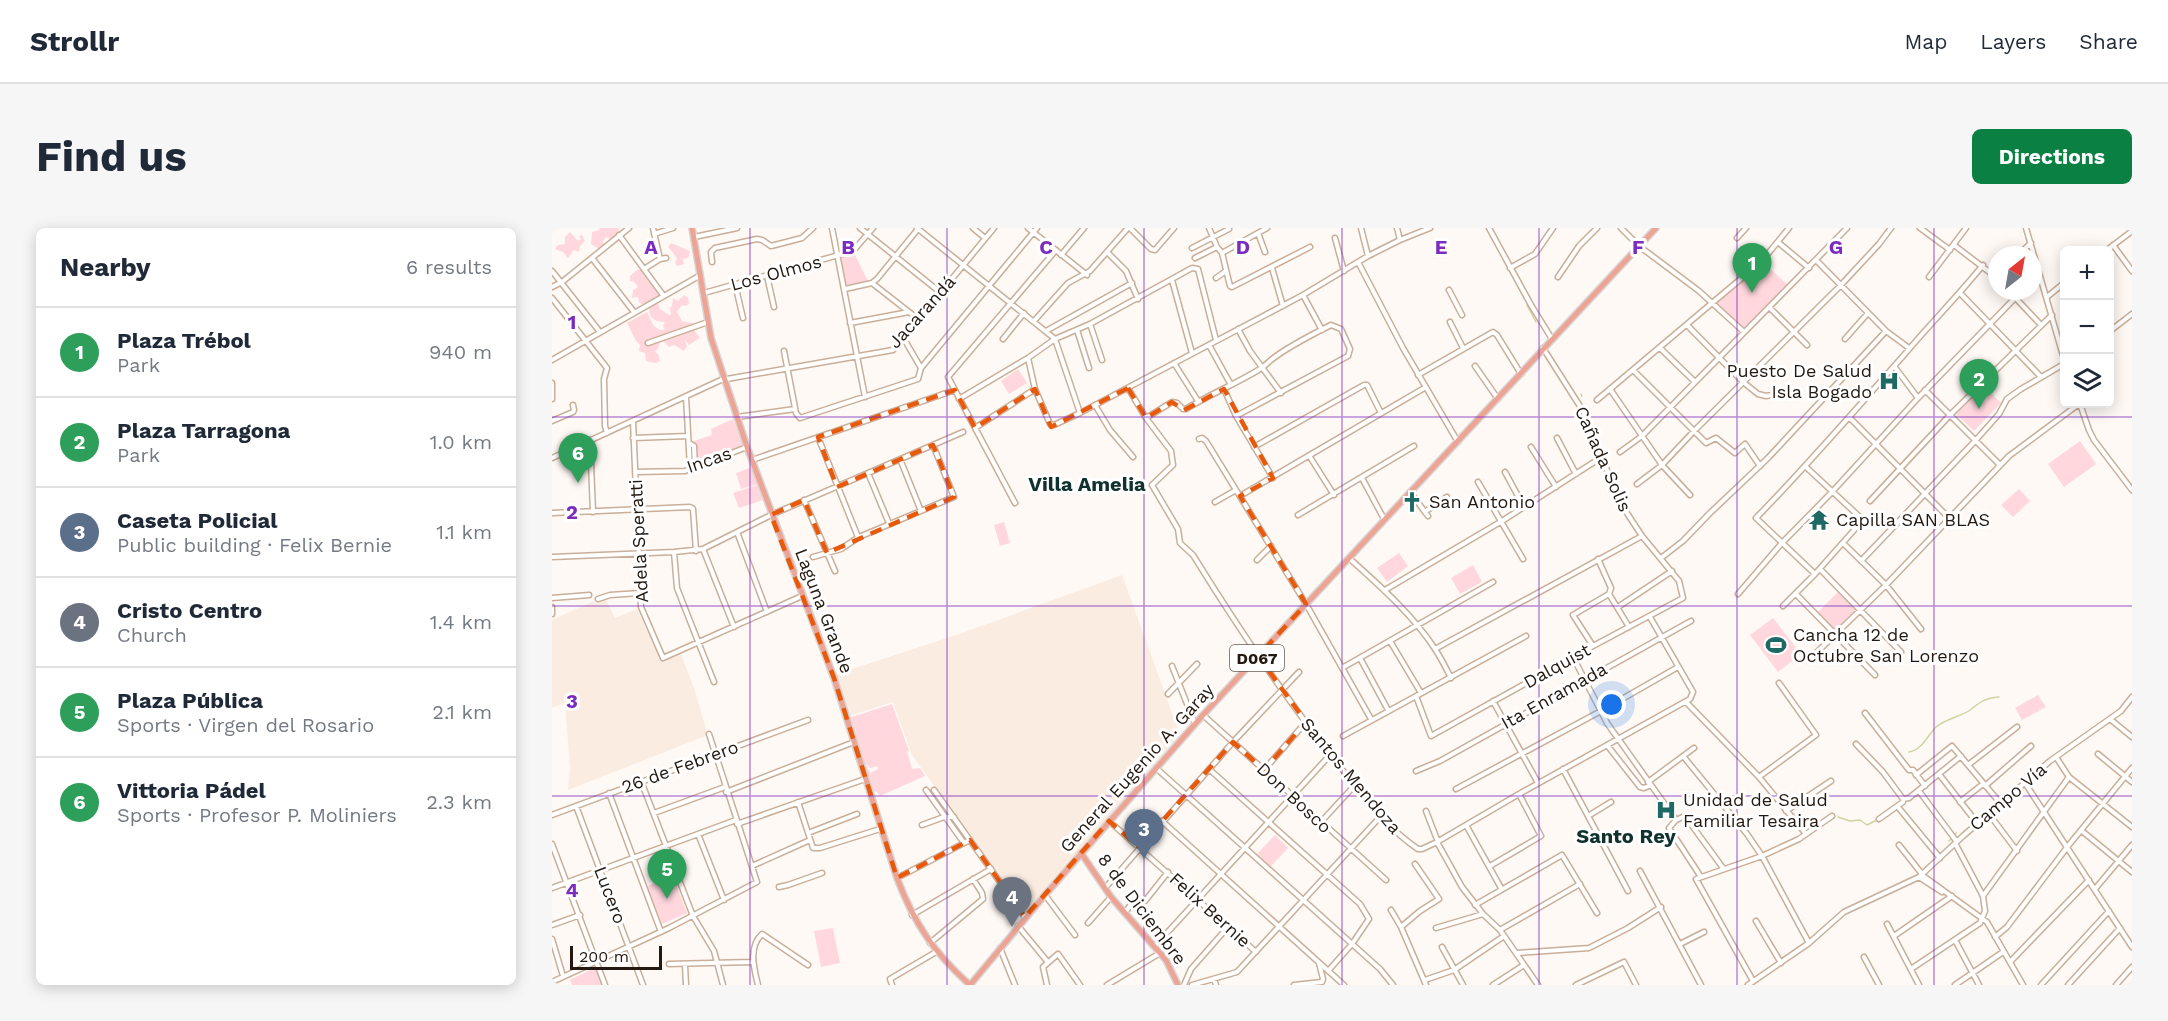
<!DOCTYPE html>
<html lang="en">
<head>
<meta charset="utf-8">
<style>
  :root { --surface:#fff; --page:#f6f6f7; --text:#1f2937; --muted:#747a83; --line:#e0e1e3; --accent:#0b8043 }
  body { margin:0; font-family:"Work Sans",sans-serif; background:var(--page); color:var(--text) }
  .controls { position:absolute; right:18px; top:18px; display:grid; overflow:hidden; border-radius:9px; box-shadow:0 3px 15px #0003 }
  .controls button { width:54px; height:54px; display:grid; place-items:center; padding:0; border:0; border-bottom:2px solid var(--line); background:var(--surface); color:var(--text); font:30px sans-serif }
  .compass { position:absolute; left:1436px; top:18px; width:54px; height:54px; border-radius:50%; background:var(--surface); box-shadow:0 3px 15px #0003; rotate:31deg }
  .scale { position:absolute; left:18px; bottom:15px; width:92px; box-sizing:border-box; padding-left:6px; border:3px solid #231911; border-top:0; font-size:16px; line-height:21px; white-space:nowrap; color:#231911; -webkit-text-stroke:4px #fff; paint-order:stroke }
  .you { position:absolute; left:1060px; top:477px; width:21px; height:21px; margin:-15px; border:4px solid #fff; border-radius:50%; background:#1a73e8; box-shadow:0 0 0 9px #1a73e833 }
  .badge { display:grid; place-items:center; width:39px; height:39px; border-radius:50%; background:var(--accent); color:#fff; font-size:20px; font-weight:700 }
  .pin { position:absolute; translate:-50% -50px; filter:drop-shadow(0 2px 3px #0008) }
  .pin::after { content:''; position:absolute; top:32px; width:21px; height:18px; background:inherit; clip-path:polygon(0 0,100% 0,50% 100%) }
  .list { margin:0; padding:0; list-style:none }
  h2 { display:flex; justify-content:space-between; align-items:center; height:78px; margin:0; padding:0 24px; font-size:26px }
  h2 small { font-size:20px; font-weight:400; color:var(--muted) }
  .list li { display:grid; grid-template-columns:39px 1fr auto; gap:18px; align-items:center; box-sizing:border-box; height:90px; padding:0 24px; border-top:2px solid var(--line) }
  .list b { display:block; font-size:22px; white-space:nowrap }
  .list p { margin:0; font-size:20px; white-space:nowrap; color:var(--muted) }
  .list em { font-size:20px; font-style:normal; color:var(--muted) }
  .icon { flex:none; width:33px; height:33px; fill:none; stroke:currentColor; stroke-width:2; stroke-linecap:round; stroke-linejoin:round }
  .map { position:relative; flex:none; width:1580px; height:757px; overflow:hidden; border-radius:9px }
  header { display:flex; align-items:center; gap:36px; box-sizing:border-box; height:84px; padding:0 30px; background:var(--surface); border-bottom:2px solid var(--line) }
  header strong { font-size:28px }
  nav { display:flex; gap:33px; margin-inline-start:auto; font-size:21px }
  .intro { display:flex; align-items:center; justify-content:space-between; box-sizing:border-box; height:144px; padding:0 36px }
  h1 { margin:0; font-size:42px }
  .button { padding:15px 27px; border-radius:9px; background:var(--accent); color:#fff; font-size:21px; font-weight:700 }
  main { display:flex; gap:36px; padding:0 36px }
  aside { flex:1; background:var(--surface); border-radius:9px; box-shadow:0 3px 15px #0003 }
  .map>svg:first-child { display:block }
  .built { fill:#faece1 }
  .green { fill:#ffd7dd }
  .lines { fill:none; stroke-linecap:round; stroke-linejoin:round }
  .stream { stroke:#d0d3a0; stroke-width:1.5 }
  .minor-casing { stroke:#c9ae99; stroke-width:7 }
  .major-casing { stroke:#d7d6d4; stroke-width:8 }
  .minor { stroke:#fff; stroke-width:4 }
  .major { stroke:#eda494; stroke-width:5 }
  .marked { fill:none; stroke:#e8590c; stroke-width:4.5; stroke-dasharray:12 8; stroke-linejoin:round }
  .grid { fill:none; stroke:#7b2cbf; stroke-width:1.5; stroke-opacity:0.55 }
  .labels { text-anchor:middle; stroke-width:6; stroke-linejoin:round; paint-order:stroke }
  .shield { fill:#fff; stroke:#655e58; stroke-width:1.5 }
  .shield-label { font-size:16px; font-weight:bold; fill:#231911 }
  .street-label { font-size:18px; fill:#231911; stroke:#fff }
  .poi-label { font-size:18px; fill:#231911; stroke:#fff; text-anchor:start }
  .neighbourhood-label { font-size:20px; font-weight:bold; fill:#10322f; stroke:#fff }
  .grid-label { font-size:20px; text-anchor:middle; font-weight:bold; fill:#7b2cbf; stroke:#fff; stroke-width:6; stroke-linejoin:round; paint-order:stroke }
</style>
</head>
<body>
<header>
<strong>Strollr</strong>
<nav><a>Map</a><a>Layers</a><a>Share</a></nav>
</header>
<div class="intro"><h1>Find us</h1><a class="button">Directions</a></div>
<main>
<aside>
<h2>Nearby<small>6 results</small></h2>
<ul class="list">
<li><span class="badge" style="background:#2e9e5b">1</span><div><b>Plaza Trébol</b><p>Park</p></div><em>940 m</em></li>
<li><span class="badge" style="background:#2e9e5b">2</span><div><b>Plaza Tarragona</b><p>Park</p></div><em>1.0 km</em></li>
<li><span class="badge" style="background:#5c6f8a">3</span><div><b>Caseta Policial</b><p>Public building · Felix Bernie</p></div><em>1.1 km</em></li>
<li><span class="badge" style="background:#6b7280">4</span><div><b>Cristo Centro</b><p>Church</p></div><em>1.4 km</em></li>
<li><span class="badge" style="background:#2e9e5b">5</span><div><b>Plaza Pública</b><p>Sports · Virgen del Rosario</p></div><em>2.1 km</em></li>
<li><span class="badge" style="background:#2e9e5b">6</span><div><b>Vittoria Pádel</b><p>Sports · Profesor P. Moliniers</p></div><em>2.3 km</em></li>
</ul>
</aside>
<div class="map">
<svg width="1580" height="757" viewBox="0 0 1580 757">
  <rect width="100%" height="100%" fill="#fff9f5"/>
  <path class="built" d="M570 347 628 507 473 685 360 527 341 474 294 489 282 447 407 406Z
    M54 371 63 390 85 381 109 434 129 426 142 460 156 507 16 562 18 540 13 475 0 480V392L42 373 44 375Z"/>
  <path class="green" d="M47 0H67L66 4 71 16C65 11 60 13 54 9L51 13 52 17 47 21 42 18 39 16 40 4 48 2Z
    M18 4 26 13 29 11 27 8 30 7 33 13 28 18 27 24 22 22 16 30 11 24 3 21 6 17 13 16V9Z
    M119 15 138 23 136 30 131 31 132 36 125 38 123 35 125 30 116 19Z
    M302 25 316 53 293 57 288 29Z
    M1209 33 1235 56 1191 101 1163 74Z
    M92 41 95 45V50L109 63 108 68 91 77 87 74 86 69 80 70 81 62 86 59 82 54 78 53V48L85 42Z
    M132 67 136 70 137 76 134 78 130 77 125 84 130 93 144 96 145 99 142 102 148 110 137 117 133 112 135 118 132 123 122 117 117 119 109 111 106 121 103 123 107 128 108 133 104 135 94 133 93 125 87 123 88 117 84 113 75 95 95 84C100 94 101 103 113 102L111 98 113 94C103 94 96 91 97 78L105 72 108 81 117 87 119 86 118 80 120 78 121 70 126 73Z
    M466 141 475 155 457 166 449 153Z
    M1432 158 1449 175 1422 203 1404 186Z
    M181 191 191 217 143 235 139 214 160 207 159 201Z
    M1528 213 1544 236 1512 259 1496 236Z
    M200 239 206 256 189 261 184 245Z
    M205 257 211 272 187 280 181 265Z
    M1467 261 1478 273 1461 289 1449 277Z
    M452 294 458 315 448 318 442 297Z
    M847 325 856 338 835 354 825 340Z
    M921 337 930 354 908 366 899 350Z
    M1287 363 1304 381 1282 403 1265 385Z
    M1221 390 1249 426 1226 444 1198 407Z
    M1486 467 1494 479 1470 492 1463 480Z
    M340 476 357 523 353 525 355 524 360 541 368 540 373 548 328 568 324 563 320 564 311 540 315 538 318 545 326 541 325 538 318 540 315 537H310L297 490Z
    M723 607 736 620 718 639 705 626Z
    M121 648 135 685 110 696 95 658Z
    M281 700 288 735 269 739 262 703Z
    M44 739 50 757H20L18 752Z"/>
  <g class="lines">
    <path class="stream" d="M975 77 984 94
      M1029 166 1030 168
      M1357 524C1371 521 1375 508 1384 499 1393 491 1408 489 1418 482 1428 474 1433 470 1447 469
      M1286 589 1298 593 1308 592 1315 597 1325 592
      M1403 607 1404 605
      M1397 613 1399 611
      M1349 655 1358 650"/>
    <g class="minor-casing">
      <path id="minor" d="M101 0 108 31
        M280 0 313 169
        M308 0 389 65
        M365 0 503 111 528 185 751 67 816 28 848 12 878 0
        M421 0 433 10
        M476 0 535 47
        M578 0 599 21 603 22 622 0
        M657 0 665 19 670 25 678 58 680 59 758 19
        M809 0 816 28
        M845 0 848 12
        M937 0 979 77 1000 111
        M1069 0 1087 18 1147 63 1192 104
        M1368 0 1398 22
        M1474 0 1512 131
        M706 5 713 24
        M102 6 121 0
        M67 7 111 67
        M142 9 185 0
        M783 10 792 43
        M1185 10 1194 0
        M1227 15 1257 40
        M1402 17 1445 50
        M1561 17 1580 43
        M640 20 677 1
        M1555 22 1580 3
        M555 24 574 43 586 71
        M670 25 715 0
        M509 27 532 0
        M1466 27 1479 15
        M40 30 82 84
        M643 30 665 19
        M1264 32 1334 103 1357 120
        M160 34 159 24 163 20 205 11 210 12 219 18 250 10 261 0
        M806 34 851 120 906 214
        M720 40 731 78
        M958 40 983 26 1001 0
        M92 41 108 31 114 30
        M0 43 48 104
        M215 48 222 79
        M1006 49 1027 18 1045 0
        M1377 49 1414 0
        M664 50 674 43
        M620 52 640 125
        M320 55 366 91
        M183 56 191 90
        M0 59 10 54 77 0
        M293 61 320 55 325 51 366 1
        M897 62 910 87
        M1457 63 1489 97
        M152 65 301 23 321 0
        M1408 65 1489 149
        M751 67 770 102
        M1495 69 1512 55
        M0 70 55 140 52 151 53 198 55 205
        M1217 79 1255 117
        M482 93 516 55 538 43 576 0
        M898 94 911 120
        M298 95 357 84
        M538 96 550 132
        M1135 97 1191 154 1206 166 1214 168 1220 167
        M686 101 698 123 729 165
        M525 102 537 140
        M494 103 580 55
        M1558 103 1580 86
        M352 111 369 140 485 0
        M451 111 472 85
        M1293 111 1316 85
        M96 115 156 94
        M657 117 679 157
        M1108 120 1143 154
        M232 123 244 185 248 190 366 151 369 140
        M476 130 483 161 498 196 502 197 528 185
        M0 132 147 48
        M622 135 646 173
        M923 138 946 171
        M1342 138 1366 170
        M1081 142 1154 215 1164 210 1183 225 1193 216 1208 238
        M866 147 941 104 945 107 969 146
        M0 155V171
        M576 160 594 190 619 223 621 237 600 257 626 301 628 315 641 327C688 403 737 476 793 545 815 572 837 602 866 621H870L885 614 967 566 1138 471 1141 464 1098 389
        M672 161 684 188 721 250
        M1058 161 1110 237 1138 267
        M1373 162 1448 237
        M134 169 138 240
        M407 171 476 130 503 111 538 96 640 40 646 41 664 112
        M1045 172 1210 33 1237 0
        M1528 176 1537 202 1542 212 1580 262
        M543 177 558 202 581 229
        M185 189 243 181
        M1297 189 1397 290
        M594 190 620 174 625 175 631 181H634C658 166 684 156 708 141 712 139 715 135 719 132 735 119 761 106 779 97L789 101 798 121 796 128 684 188
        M0 193 21 184 22 182 21 177
        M81 193 89 379 111 430 250 368
        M423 200 483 161
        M266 209 306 309
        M81 210 136 208
        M1005 210 1024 246
        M647 211 650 210 654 213 754 376 819 491
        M38 212 41 284
        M137 215 142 218 143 238
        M702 219 812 157H815L829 185
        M979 219 1004 259
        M1068 224 1090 208 1295 0
        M758 229 782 267
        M0 230 169 152 341 122 442 0
        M348 231 369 283
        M200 232 403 162
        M83 244 133 243 195 219
        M953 244 972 279
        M316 245 336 293
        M810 250 832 291
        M926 254 971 331
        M1085 256 1110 237 1142 203 1289 57 1327 16 1339 0
        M858 264 876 288
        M688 268 874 159
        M252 272 283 343
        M1318 273 1398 187 1500 87
        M663 274 684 262
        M463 275 396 149 504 22
        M874 283 895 269
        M0 285 138 279 141 281 144 323
        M746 287 862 218
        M185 304 215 384
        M1291 315 1334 357 1369 401
        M151 321 182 399
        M122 324 125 360 162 454
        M0 329 122 324 151 321 219 287 411 204
        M261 329 289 321 307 309 402 269 381 217
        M797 330C827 357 861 387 883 421 889 430 894 440 899 450
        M1109 330 1131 313 1157 286 1216 230 1334 103
        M1046 331 1059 360 1057 366 1077 399
        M705 332 719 318
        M1309 333 1423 213 1447 186 1455 171 1469 161 1512 136
        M1268 341 1349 424
        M1263 346 1204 290C1256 237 1303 182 1352 127 1378 96 1406 68 1431 37
        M833 362 950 293 1050 229
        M1186 366 1229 316 1280 264 1366 170 1463 70
        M1244 366 1323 447
        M0 370 37 367
        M46 371 58 367 88 365
        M1231 378 1263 346 1311 292 1254 239
        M0 379V386
        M1066 379 1120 343
        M838 413 869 465
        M1041 418 1021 387 1057 366
        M883 421 1090 308
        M1021 429 1055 495 1124 592
        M1260 429 1334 357 1457 228 1527 176
        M808 430 836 482
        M620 438 643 496
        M790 440 941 354
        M616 466 645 436
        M864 468 879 508 1041 418 1131 370 1127 353 1090 308 1069 276 1061 262 1054 239 1031 183 991 120
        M941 473 986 555
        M1134 474 1207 549 1254 606
        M1313 485 1357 542H1361L1373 558
        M651 487 834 652
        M1558 491 1580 509
        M791 508 974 408
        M1304 516 1331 544 1351 571
        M1055 517 1088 559 1092 560 1099 557
        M1546 526 1580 554
        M1131 528 1195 606 1210 628 1257 715
        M1504 529 1517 549 1580 599
        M1416 537 1465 499
        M604 540 828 741 841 757
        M657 541 808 676 817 691 800 716 776 743
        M1011 541 1076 663
        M712 542 754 494
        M864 543 888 533 1139 393
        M1387 546 1425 595
        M1364 547 1400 518 1449 576
        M1207 549 1264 507 1227 455
        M89 553 141 688 162 723 171 757
        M1096 554 1142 520
        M1473 555 1580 719
        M1433 558 1479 518
        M904 561 1049 483 1126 439
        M374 562 412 615
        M382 562 473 689
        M1367 563 1405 614
        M174 564 302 514
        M57 565 109 704
        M246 574 261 620H268L328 601
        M1408 574 1431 556
        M24 578 91 757
        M1346 579 1388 630
        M874 583 886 614
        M1234 583 1279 553
        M102 585 173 559
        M1437 586 1465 623
        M0 587 256 492
        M1036 588 1059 574
        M1327 591 1351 574V571L1357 570 1409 528
        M557 593 704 724
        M610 593 792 757
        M768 595 803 557
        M185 596 313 551
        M370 597 392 589H402
        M914 597 949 660
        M1530 603 1580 644
        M256 605 305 586
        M146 606 172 672
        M885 614 910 659 931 686 948 702 986 757
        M0 616 53 757
        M1347 617 1370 646
        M200 638 258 612
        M938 638 989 608 967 566
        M1088 643 1149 757
        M1370 647 1435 694 1471 757
        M1149 649 1117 600 1124 592 1133 588 1171 640
        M1367 649 1390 664
        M345 650 418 612
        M227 659 236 657 270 645
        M0 660 184 592
        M553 660 681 514 747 444
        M1543 661 1580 617
        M493 667 523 707
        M1431 668 1517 549
        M923 677 1010 627 1045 685
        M839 682 849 699 874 757
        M573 685 581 673H593L616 644
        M360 687 439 641
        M1204 693 1229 735
        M536 695 559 669
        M1335 696 1367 757
        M0 697 28 687
        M466 698 495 733
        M849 699 868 683 887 671 863 636
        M884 700 931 686
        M948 702 1028 656
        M1342 708 1400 668
        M1443 709 1455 699 1516 618 1580 540
        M0 711 11 748
        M1403 712 1427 757
        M378 715 431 671 430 665 421 651
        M1128 716 1152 704
        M603 718 778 527
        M890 719 911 757
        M448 720 463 757
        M965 725 1037 720 1076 700 1109 679
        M1312 729 1327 757
        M1458 734 1537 652
        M117 736 200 734
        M133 737 134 757
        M1359 741 1428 695 1433 683 1431 668 1403 615
        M662 751 664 757
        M873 752 902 742 952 708
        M1201 753 1144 651 1210 628 1247 611 1280 588
        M0 754 117 700 205 654 157 506
        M206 757C202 741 196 719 210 706L256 737
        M340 757 338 751 384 724
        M495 757 491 739 506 726 528 757
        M555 757 608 725
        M632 757 639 741 676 699
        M640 757 685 744 829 588
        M742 757 770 754 771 751 767 735
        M941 757 972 737
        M1024 757 1072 734 1084 757
        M1196 757 1257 715 1292 684 1367 649 1411 608 1498 533 1569 483 1580 469
        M1403 757 1451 724
        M1489 757 1557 683
        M1516 757 1568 700
        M1564 757 1580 739"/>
    </g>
    <g class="major-casing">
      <path id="major" d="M140 0 159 110 195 219 282 450 345 650C362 695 382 725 418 757
        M529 625 559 669 614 732 626 757
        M418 757 493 667 651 487 1104 0"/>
    </g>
    <use href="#minor" class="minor"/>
    <use href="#major" class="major"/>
  </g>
  <path class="marked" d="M576 160 594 190 620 174 632 182 672 161 721 250 688 268 754 376 706 428 754 494 712 542 681 514 587 619 557 593 473 689 418 612 345 650 282 450 219 287 252 272 275 325 402 269 381 217 285 259 266 209 403 162 423 200 483 161 499 199Z"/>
  <path class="grid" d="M198 0V757M395 0V757M592 0V757M790 0V757M987 0V757M1185 0V757M1382 0V757M0 189H1580M0 378H1580M0 568H1580"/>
  <defs>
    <g id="hospital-bare" transform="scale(1.62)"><path d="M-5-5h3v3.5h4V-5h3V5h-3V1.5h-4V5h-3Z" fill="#1e6963" stroke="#fff" stroke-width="2.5" paint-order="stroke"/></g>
    <g id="church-bare" transform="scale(1.62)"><path d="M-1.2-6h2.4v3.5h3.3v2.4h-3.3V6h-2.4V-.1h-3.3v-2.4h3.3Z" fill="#1e6963" stroke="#fff" stroke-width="2.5" paint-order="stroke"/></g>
    <g id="temple-bare" transform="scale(1.62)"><path d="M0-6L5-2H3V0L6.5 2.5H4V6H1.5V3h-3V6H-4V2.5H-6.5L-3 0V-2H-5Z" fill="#1e6963" stroke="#fff" stroke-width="2.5" paint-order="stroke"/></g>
    <g id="stadium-bare" transform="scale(1.62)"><path d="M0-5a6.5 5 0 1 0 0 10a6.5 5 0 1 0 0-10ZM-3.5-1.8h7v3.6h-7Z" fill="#1e6963" stroke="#fff" stroke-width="2.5" paint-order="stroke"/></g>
  </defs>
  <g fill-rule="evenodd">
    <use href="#hospital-bare" x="1337" y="153"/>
    <use href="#church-bare" x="860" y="274"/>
    <use href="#temple-bare" x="1267" y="292"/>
    <use href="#stadium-bare" x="1224" y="417"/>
    <use href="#hospital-bare" x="1114" y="582"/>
  </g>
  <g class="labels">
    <rect class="shield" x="678" y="417" width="54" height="26" rx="4.5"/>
    <g class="shield-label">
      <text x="705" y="436">D067</text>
    </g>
    <g class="street-label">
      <text transform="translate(224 45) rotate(-15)" y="6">Los Olmos</text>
      <text transform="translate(370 84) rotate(-48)" y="6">Jacarandá</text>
      <text transform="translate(1051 231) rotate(66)" y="6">Cañada Solis</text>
      <text transform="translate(157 232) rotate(-19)" y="6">Incas</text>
      <text transform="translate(87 313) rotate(-93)" y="6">Adela Speratti</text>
      <text transform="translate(272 383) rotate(69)" y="6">Laguna Grande</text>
      <text transform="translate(1005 438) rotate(-29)" y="6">Dalquist</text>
      <text transform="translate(1002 468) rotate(-29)" y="6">Ita Enramada</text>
      <text transform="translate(128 539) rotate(-20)" y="6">26 de Febrero</text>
      <text transform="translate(585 540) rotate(-48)" y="6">General Eugenio A. Garay</text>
      <text transform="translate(799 548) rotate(50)" y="6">Santos Mendoza</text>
      <text transform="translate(1456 569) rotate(-40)" y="6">Campo Vía</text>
      <text transform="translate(742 570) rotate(43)" y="6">Don Bosco</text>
      <text transform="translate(58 667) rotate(69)" y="6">Lucero</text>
      <text transform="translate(590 681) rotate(53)" y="6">8 de Diciembre</text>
      <text transform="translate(658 682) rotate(42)" y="6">Felix Bernie</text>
    </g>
    <g class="poi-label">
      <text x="1320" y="149" text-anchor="end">Puesto De Salud<tspan x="1320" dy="21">Isla Bogado</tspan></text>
      <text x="877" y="280">San Antonio</text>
      <text x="1284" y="298">Capilla SAN BLAS</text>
      <text x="1241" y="413">Cancha 12 de<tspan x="1241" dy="21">Octubre San Lorenzo</tspan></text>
      <text x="1131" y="578">Unidad de Salud<tspan x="1131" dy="21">Familiar Tesaira</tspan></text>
    </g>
    <g class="neighbourhood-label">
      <text x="535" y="263">Villa Amelia</text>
      <text x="1074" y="615">Santo Rey</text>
    </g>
  </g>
  <g class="grid-label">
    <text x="99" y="26">A</text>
    <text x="296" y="26">B</text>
    <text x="494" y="26">C</text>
    <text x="691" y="26">D</text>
    <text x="889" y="26">E</text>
    <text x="1086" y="26">F</text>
    <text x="1284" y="26">G</text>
    <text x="20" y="101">1</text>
    <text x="20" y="291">2</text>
    <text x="20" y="480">3</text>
    <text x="20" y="669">4</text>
  </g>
</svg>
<div class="controls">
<button>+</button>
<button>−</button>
<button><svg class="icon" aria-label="layers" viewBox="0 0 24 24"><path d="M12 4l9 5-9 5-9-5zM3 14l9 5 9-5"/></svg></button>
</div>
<svg class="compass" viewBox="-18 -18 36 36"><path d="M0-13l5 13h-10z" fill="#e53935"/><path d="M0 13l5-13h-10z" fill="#747a83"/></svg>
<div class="scale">200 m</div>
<div class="you"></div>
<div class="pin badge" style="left:1200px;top:65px;background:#2e9e5b">1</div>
<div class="pin badge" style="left:1427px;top:181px;background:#2e9e5b">2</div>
<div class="pin badge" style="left:592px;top:631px;background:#5c6f8a">3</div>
<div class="pin badge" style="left:460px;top:699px;background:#6b7280">4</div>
<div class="pin badge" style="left:115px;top:671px;background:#2e9e5b">5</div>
<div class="pin badge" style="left:26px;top:255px;background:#2e9e5b">6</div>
</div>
</main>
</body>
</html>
